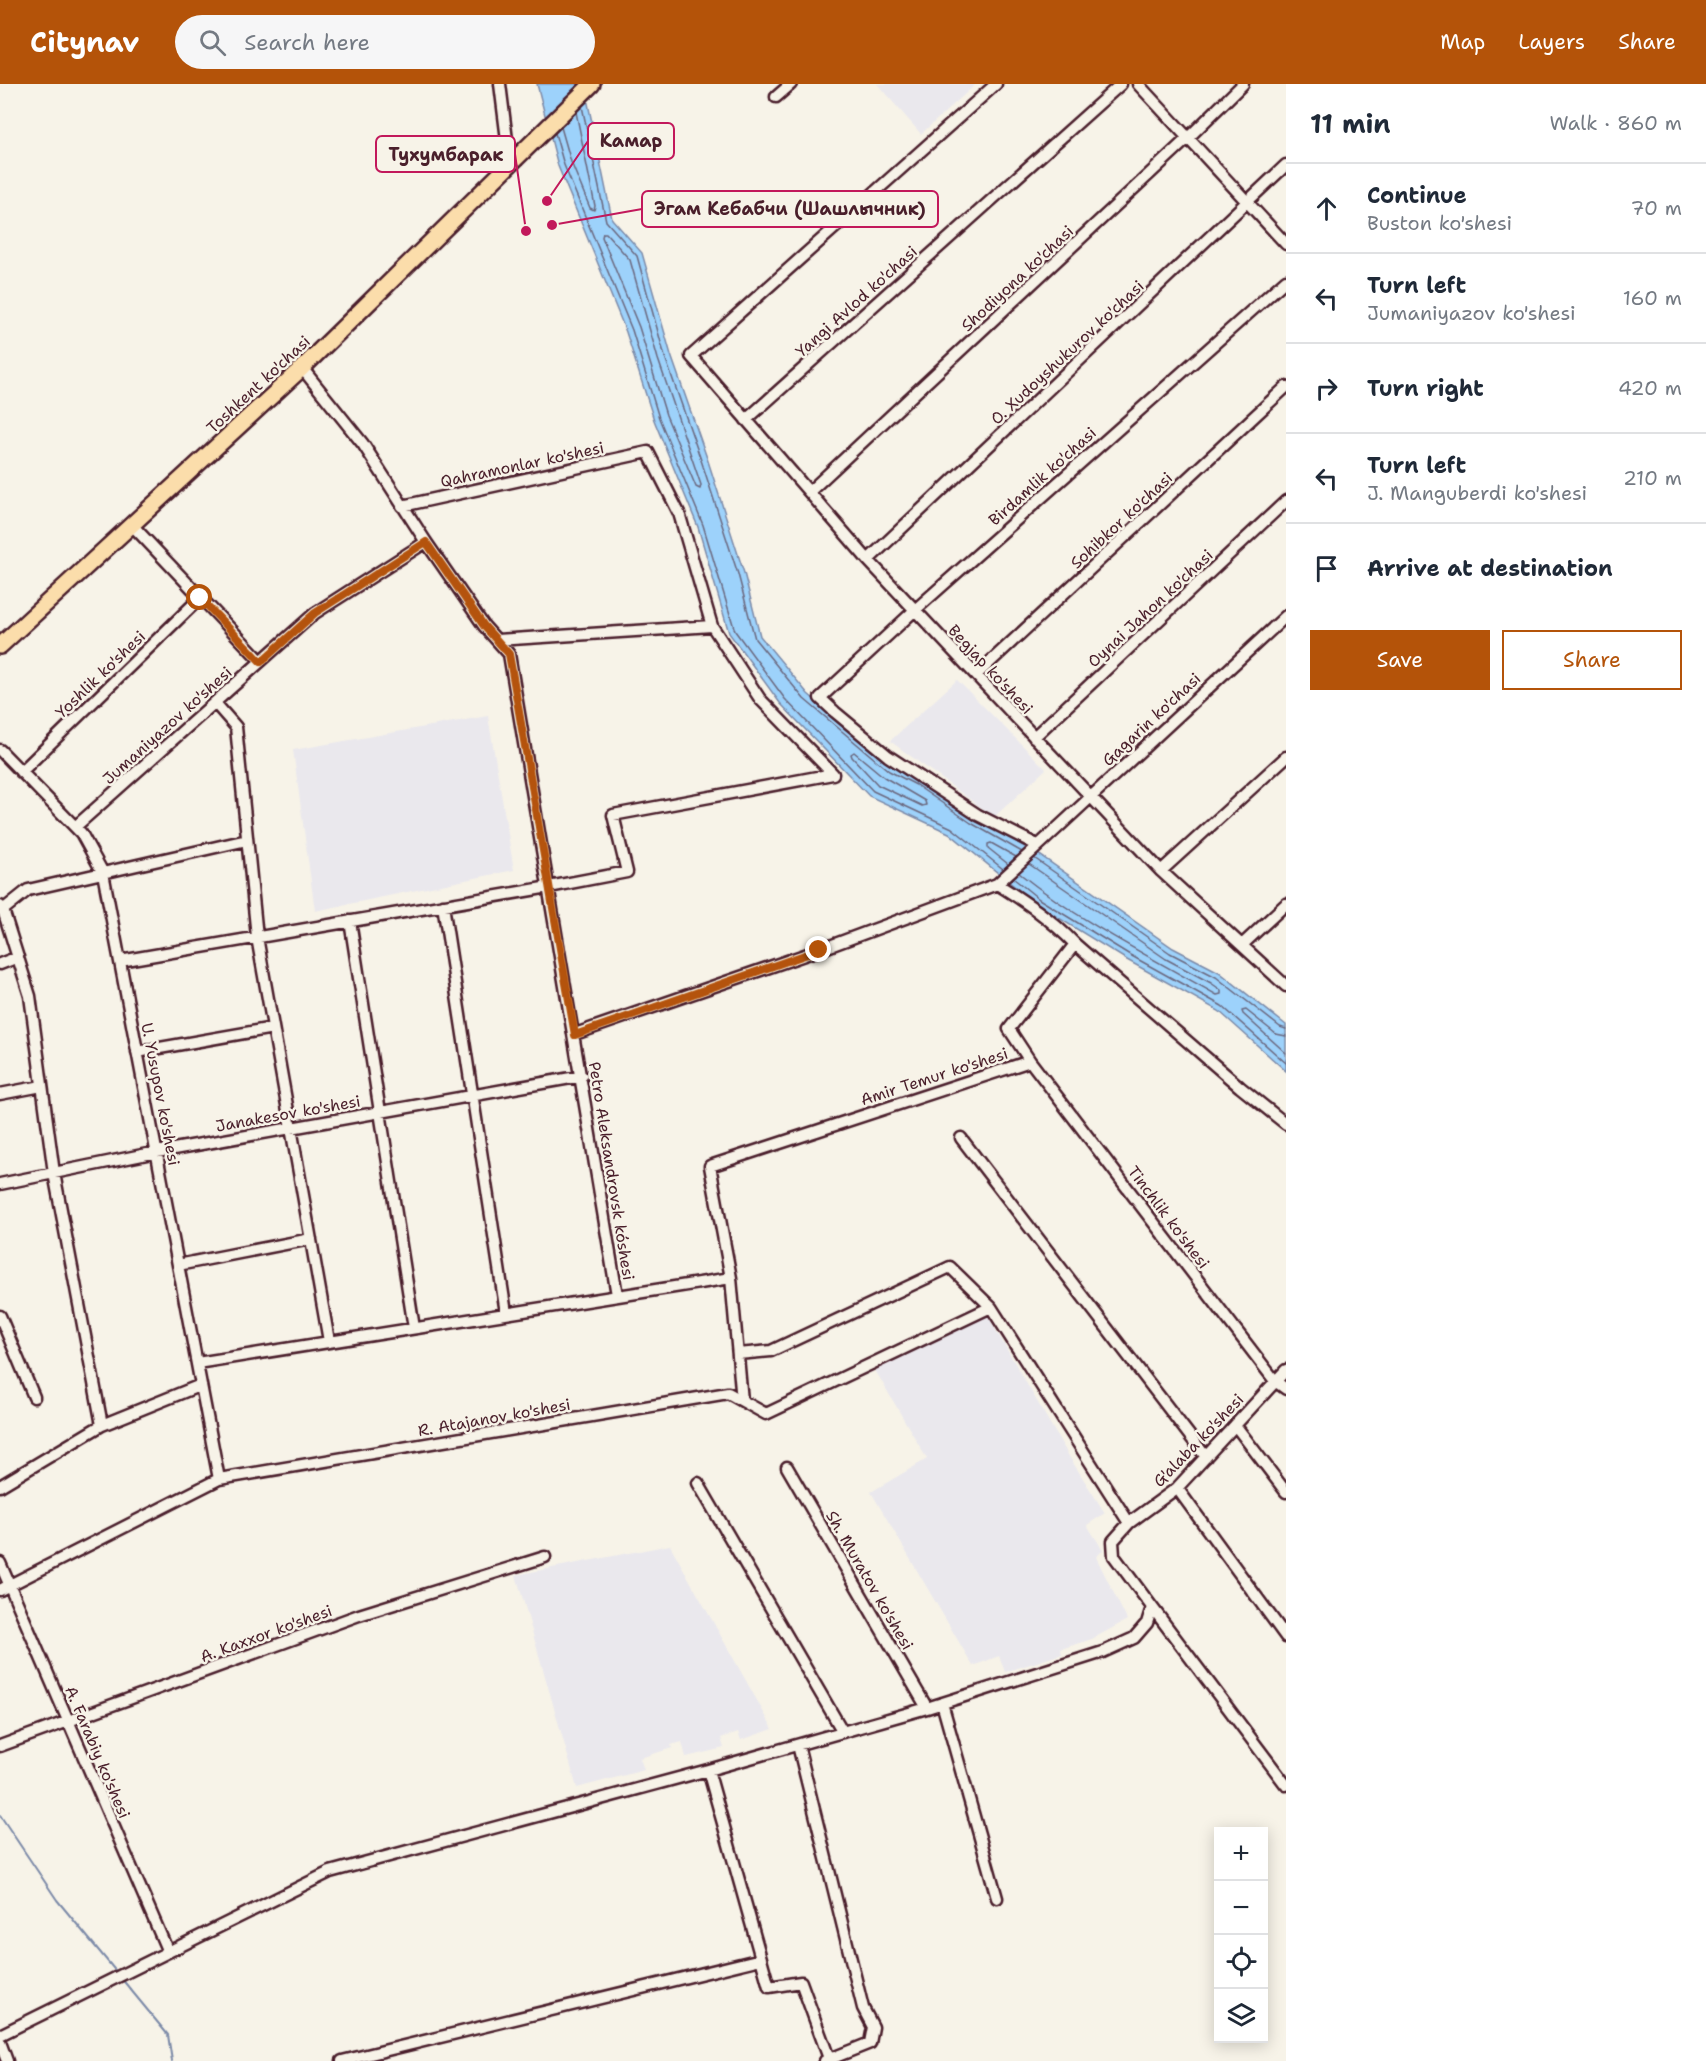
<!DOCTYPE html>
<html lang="en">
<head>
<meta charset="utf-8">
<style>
  :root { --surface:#fff; --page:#f6f6f7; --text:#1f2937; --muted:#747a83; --line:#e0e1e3; --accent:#b45309 }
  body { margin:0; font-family:"Shantell Sans",sans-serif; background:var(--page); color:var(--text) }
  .controls { position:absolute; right:18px; bottom:18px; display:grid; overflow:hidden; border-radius:0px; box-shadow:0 3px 15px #0003 }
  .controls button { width:54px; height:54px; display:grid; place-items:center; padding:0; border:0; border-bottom:2px solid var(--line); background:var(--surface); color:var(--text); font:30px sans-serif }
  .stop { position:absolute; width:18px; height:18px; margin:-14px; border:4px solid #b45309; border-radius:50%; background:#fff }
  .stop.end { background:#b45309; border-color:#fff; box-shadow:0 2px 6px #0008 }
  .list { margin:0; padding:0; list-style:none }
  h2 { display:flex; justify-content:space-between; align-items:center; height:78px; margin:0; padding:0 24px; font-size:26px }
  h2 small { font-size:20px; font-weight:400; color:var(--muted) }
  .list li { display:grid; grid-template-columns:39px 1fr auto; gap:18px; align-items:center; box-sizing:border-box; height:90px; padding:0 24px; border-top:2px solid var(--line) }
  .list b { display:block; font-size:22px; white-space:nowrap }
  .list p { margin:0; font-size:20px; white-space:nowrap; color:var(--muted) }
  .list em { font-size:20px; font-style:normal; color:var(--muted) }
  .actions { display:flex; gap:12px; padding:18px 24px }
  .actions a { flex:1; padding:14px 0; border:2px solid var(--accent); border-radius:0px; text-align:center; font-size:21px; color:var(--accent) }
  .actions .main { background:var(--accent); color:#fff }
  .icon { flex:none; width:33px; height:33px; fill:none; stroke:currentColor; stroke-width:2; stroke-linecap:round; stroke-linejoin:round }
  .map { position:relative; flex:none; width:1286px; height:1977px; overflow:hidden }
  header { display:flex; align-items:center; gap:36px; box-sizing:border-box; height:84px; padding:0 30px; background:var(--accent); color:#fff }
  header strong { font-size:28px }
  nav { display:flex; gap:33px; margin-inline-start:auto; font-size:21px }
  .search { width:420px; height:54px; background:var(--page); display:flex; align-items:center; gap:15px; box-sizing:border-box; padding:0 21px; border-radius:33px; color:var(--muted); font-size:22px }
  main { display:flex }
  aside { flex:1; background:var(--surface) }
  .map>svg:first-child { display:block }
  .built { fill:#eae8ed }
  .water { fill:#9dd2fb; stroke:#7c8aa8; stroke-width:1.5 }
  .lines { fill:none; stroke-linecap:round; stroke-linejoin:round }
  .shore { stroke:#6b677e; stroke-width:1.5 }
  .stream { stroke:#7c8aa8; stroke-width:2 }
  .minor-casing { stroke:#4a1f2b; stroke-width:15 }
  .highway-casing { stroke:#4a1f2b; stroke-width:20 }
  .minor { stroke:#f7f3e8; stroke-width:10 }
  .highway { stroke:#fbddab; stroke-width:15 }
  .route { stroke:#b45309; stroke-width:8 }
  .labels { text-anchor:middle; stroke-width:5; stroke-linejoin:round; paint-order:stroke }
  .street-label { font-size:16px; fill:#4a1f2b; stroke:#f7f3e8 }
  .leader { fill:none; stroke:#c2185b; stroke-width:2 }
  .callout-dot { fill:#c2185b; stroke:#f7f3e8; stroke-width:2 }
  .callout { fill:#f7f3e8; stroke:#c2185b; stroke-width:2 }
  .callout-label { font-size:18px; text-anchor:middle; font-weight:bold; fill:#4a1f2b }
</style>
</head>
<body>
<header>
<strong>Citynav</strong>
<div class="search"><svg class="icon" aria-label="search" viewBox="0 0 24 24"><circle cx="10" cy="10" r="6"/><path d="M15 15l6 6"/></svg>Search here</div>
<nav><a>Map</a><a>Layers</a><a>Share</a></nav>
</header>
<main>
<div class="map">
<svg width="1286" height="1977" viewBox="0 0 1286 1977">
  <rect width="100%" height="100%" fill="#f7f3e8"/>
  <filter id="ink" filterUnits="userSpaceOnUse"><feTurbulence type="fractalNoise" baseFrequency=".0167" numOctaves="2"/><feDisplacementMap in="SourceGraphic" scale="12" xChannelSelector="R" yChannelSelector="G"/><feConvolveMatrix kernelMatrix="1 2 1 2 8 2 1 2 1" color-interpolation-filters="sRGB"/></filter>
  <g filter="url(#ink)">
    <path class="built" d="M877 0H976L921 50Z
      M957 596 1046 685 994 733 890 657Z
      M488 632 514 786 315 827 293 666Z
      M988 1231 998 1250 1070 1374 1105 1429 1087 1441 1103 1466 1096 1473 1127 1536 1092 1555 1061 1565 1062 1570 1005 1588 999 1572 973 1582 871 1408 927 1375 875 1286Z
      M670 1461 773 1645 741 1656 738 1648 721 1654 724 1664 686 1673 682 1658 671 1661 672 1664 640 1674 644 1686 577 1704 516 1491Z"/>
    <path class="water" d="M537 0H584L612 135 642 169 671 271 708 377 744 489 760 552 808 610 893 683 919 696 974 734 1041 772 1173 864 1219 888 1286 941V987L1219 927 1127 876 1036 820 949 749 869 712 780 619 729 549 698 443 654 336 626 248 558 82Z"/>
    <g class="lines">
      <path class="shore" d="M582 22 606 137 637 172 665 273 702 379 738 490 755 555 804 615 889 687 916 701 971 739 1022 768
        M561 43 571 78 590 124 594 126 595 122 576 28
        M555 49 564 81 632 246 659 334 703 441 735 547 785 615 873 707 952 744 1003 785
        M603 149H606L630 176 658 275 701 401 700 405 696 403 666 331 639 243 602 153Z
        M854 668 884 693 925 717 926 721 922 722 878 701 852 673 851 670Z
        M1034 774 1170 869 1216 893 1280 943 1286 945
        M1008 780 988 764V760L991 759 1016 773
        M1019 789C1079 837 1150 873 1217 911L1221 910V906L1211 899 1166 875 1029 780
        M1013 794 1039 815 1130 871 1222 922 1286 979
        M1286 952 1276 950 1246 926 1242 927 1243 930 1286 969"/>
      <path class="stream" d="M0 1731 57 1816 118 1890
        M121 1894 168 1951 172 1977"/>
      <g class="minor-casing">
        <path id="minor" d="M500 0 510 80
          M996 0 691 272 868 476 976 591 1161 787 1286 902
          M1138 0 1286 160
          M776 13 791 0
          M302 284 363 360 426 458 484 542 509 570 617 1211
          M746 336 1121 0
          M809 408 1188 54 1243 0
          M402 422 648 368 679 429 712 542 760 615 833 690
          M132 441 261 577
          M868 476 1286 81
          M497 556 712 542
          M976 591 1286 303
          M215 619 236 643 257 853 329 1257
          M1034 653 1286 417
          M0 666 81 749 103 789 219 1395
          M21 688 200 514
          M75 743 315 529 426 458
          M1037 761 978 731 888 672 835 628 820 614 915 526 1286 196
          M1161 787 1286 673
          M997 800C1026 818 1051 835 1075 860L1240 1003 1286 1040
          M443 821 506 1229
          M0 822 3 826 30 912 54 1089 102 1341
          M3 826 28 806 247 756
          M350 837 414 1244
          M1242 861 1286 820
          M120 877 549 803 627 788 613 731 833 690
          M0 880 18 873
          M575 950 819 866 997 800 1286 532
          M137 968 273 944
          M1030 977 1275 1297 1286 1305
          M0 1010 42 1002
          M961 1054 1206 1373
          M0 1100 157 1068 582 992
          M178 1181 311 1155
          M0 1232 34 1313
          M738 1270 771 1267 950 1183 991 1223 1129 1439
          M197 1279 731 1194
          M742 1317 731 1194 710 1082 1030 977 1009 945 1075 860
          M1235 1341 1286 1408
          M787 1383 927 1624
          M698 1399 843 1648
          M0 1402 102 1341 201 1301
          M1177 1404 1286 1553
          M0 1479 168 1868
          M0 1506 219 1395 728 1309 766 1330 991 1223
          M1152 1523 1286 1701
          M942 1619 997 1814
          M798 1661 863 1924 873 1943 870 1959 825 1977
          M0 1662 359 1531 545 1473
          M708 1686 769 1903 801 1898 830 1977
          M0 1951 330 1788 708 1686 927 1624 1103 1568 1134 1554 1147 1539 1152 1523 1114 1472 1113 1457 1129 1439 1177 1404 1286 1286
          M0 1958 7 1977
          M342 1977 761 1875"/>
      </g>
      <g class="highway-casing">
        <path id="highway" d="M0 562 302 284 592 0"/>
      </g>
      <use href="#minor" class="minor"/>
      <use href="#highway" class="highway"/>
    </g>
  </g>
  <g class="lines" filter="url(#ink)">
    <path class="route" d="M200 514 261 578 315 529 426 458 484 542 509 570 575 951 819 866"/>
  </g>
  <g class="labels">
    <g class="street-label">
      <text transform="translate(1017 194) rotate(-43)" y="6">Shodiyona ko'chasi</text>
      <text transform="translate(856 217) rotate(-42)" y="6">Yangi Avlod ko'chasi</text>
      <text transform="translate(1067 268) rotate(-43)" y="6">O. Xudoyshukurov ko'chasi</text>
      <text transform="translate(258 300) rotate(-43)" y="6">Toshkent ko'chasi</text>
      <text transform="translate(522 380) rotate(-12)" y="6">Qahramonlar ko'shesi</text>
      <text transform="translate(1042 392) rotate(-42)" y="6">Birdamlik ko'chasi</text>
      <text transform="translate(1121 436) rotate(-43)" y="6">Sohibkor ko'chasi</text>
      <text transform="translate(1150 524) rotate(-43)" y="6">Oynai Jahon ko'chasi</text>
      <text transform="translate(991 585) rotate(47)" y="6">Begjap ko'shesi</text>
      <text transform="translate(100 590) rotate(-44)" y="6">Yoshlik ko'shesi</text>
      <text transform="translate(1151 635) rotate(-43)" y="6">Gagarin ko'chasi</text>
      <text transform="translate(167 641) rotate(-42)" y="6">Jumaniyazov ko'shesi</text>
      <text transform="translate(934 992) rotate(-18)" y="6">Amir Temur ko'shesi</text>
      <text transform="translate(161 1010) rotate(79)" y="6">U. Yusupov ko'shesi</text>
      <text transform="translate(288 1029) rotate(-10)" y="6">Janakesov ko'shesi</text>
      <text transform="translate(612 1087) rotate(81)" y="6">Petro Aleksandrovsk kóshesi</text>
      <text transform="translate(1169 1133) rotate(53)" y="6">Tinchlik ko'shesi</text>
      <text transform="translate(494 1333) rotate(-10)" y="6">R. Atajanov ko'shesi</text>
      <text transform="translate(1198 1356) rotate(-46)" y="6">G'alaba ko'shesi</text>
      <text transform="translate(870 1496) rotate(60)" y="6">Sh. Muratov ko'shesi</text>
      <text transform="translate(266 1549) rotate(-20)" y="6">A. Kaxxor ko'shesi</text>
      <text transform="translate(98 1668) rotate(67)" y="6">A. Farabiy ko'shesi</text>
    </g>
  </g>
  <path class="leader" d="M547 117L588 57M526 147L515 70M552 141L642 125"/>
  <g class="callout-dot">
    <circle cx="547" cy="117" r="6"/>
    <circle cx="526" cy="147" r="6"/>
    <circle cx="552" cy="141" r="6"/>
  </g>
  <g class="callout">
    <rect x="588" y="39" width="86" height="36" rx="6"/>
    <rect x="376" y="52" width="139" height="36" rx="6"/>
    <rect x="642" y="107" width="296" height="36" rx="6"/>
  </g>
  <g class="callout-label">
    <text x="631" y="63">Камар</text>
    <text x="446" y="77">Тухумбарак</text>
    <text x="790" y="131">Эгам Кебабчи (Шашлычник)</text>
  </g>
</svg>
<div class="controls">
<button>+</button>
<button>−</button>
<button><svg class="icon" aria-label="locate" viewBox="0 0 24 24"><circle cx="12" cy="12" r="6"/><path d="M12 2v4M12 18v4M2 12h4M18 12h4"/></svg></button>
<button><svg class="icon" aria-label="layers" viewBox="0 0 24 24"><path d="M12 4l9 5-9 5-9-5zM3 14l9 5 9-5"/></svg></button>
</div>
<div class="stop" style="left:200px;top:514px"></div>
<div class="stop end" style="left:819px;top:866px"></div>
</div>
<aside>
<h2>11 min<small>Walk · 860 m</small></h2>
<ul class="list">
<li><svg class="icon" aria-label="ahead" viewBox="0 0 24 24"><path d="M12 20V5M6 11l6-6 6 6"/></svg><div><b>Continue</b><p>Buston ko'shesi</p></div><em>70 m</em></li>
<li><svg class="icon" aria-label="left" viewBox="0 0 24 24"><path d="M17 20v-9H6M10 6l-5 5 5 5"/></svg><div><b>Turn left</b><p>Jumaniyazov ko'shesi</p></div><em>160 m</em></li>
<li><svg class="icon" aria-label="right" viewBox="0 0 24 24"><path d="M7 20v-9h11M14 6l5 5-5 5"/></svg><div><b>Turn right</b></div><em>420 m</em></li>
<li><svg class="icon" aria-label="left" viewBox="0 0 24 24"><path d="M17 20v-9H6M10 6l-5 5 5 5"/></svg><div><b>Turn left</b><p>J. Manguberdi ko'shesi</p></div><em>210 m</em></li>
<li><svg class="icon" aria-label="arrive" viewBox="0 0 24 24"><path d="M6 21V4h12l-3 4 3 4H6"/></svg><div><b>Arrive at destination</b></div></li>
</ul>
<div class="actions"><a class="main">Save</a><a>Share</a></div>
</aside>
</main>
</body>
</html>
